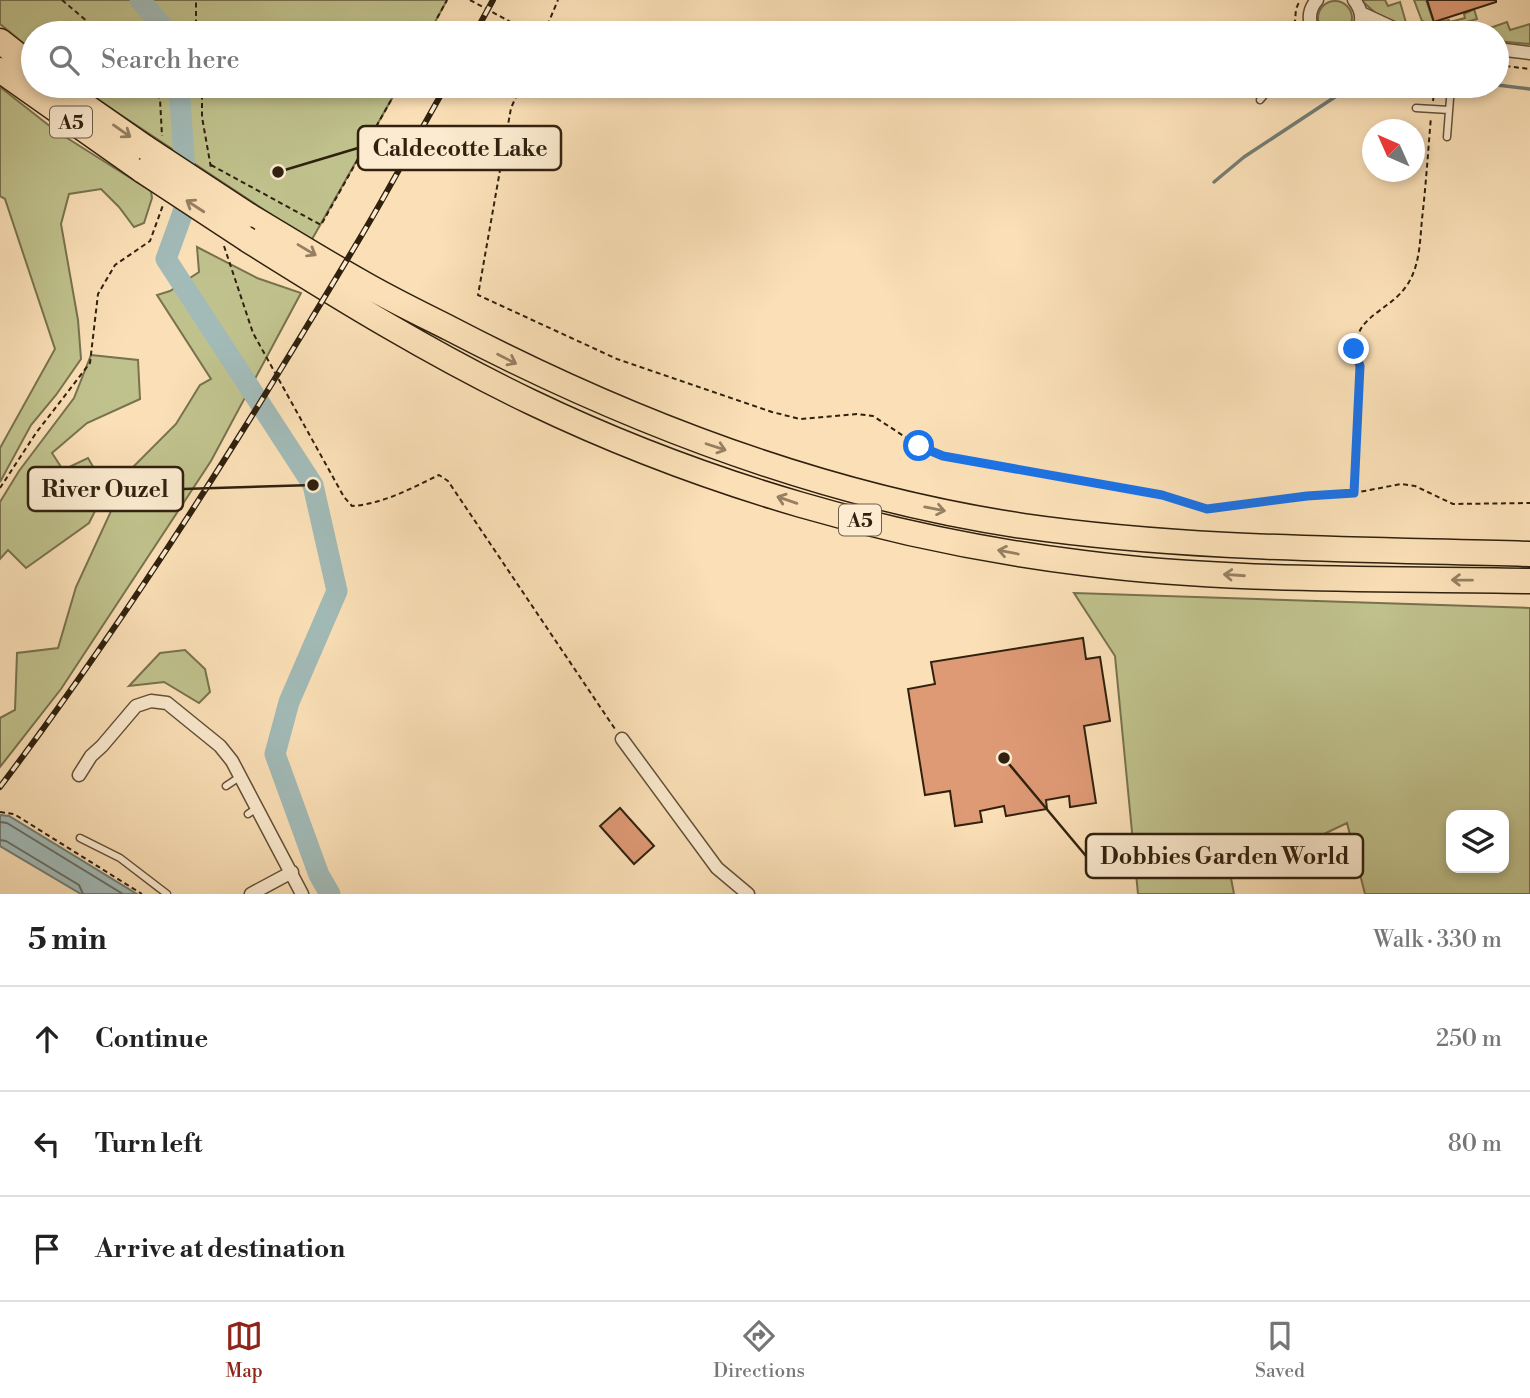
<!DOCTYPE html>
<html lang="en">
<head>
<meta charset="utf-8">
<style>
  :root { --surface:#fff; --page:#f2f2f2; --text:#222; --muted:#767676; --line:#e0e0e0; --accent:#8f2418 }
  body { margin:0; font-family:"Libre Bodoni",serif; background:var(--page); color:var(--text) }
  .controls { position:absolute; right:21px; bottom:21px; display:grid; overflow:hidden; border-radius:14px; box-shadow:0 4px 10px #0003 }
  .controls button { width:63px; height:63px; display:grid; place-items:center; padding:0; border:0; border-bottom:2px solid var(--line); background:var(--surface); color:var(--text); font:35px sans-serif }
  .compass { position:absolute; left:1362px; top:119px; width:63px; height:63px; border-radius:50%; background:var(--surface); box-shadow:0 4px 10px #0003; rotate:315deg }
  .stop { position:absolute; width:21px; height:21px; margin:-16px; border:5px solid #1a73e8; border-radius:50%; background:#fff }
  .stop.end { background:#1a73e8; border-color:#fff; box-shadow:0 2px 7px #0008 }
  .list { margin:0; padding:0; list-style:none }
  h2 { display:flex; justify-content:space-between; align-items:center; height:91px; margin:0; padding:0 28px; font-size:30px }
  h2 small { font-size:23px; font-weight:400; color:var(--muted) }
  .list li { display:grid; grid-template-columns:46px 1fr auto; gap:21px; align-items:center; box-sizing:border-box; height:105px; padding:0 28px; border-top:2px solid var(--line) }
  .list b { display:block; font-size:26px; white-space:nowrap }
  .list em { font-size:23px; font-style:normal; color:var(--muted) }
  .icon { flex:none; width:38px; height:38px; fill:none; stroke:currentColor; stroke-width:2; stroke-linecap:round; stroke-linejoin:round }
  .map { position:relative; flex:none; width:1530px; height:894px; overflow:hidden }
  .search { position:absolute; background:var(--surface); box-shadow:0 4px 10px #0003; left:21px; right:21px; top:21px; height:77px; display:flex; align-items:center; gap:18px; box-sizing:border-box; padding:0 24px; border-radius:38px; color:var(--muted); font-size:26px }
  .sheet { height:406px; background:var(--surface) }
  nav { display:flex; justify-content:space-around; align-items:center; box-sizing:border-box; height:98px; border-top:2px solid var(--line); background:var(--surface); font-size:19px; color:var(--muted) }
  nav a { display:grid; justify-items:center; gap:4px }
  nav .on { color:var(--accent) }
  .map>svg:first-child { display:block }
  .green { fill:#c0c28d; stroke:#78724e; stroke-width:2; fill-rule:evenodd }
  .water { fill:#a2bbb8; stroke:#747d74; stroke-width:2 }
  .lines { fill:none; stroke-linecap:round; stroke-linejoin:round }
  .shore { stroke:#696e63; stroke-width:2 }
  .stream { stroke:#747d74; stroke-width:3.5 }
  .river { stroke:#a2bbb8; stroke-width:21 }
  .building { fill:#de9975; stroke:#30210e; stroke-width:2 }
  .lane-casing { stroke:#635138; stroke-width:9 }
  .street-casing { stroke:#635138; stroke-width:15 }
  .highway-casing { stroke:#30210e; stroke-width:27 }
  .path { stroke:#30210e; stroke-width:2; stroke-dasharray:5 3.5; stroke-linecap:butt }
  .lane { stroke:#fcebd0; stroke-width:6 }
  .street { stroke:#fcebd0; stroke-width:12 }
  .highway { stroke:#fbe0b7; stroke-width:24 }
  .rail-casing { stroke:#30210e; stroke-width:6 }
  .rail { stroke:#fcebd0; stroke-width:3.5; stroke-dasharray:10; stroke-linecap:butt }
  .highway-bridge-casing { stroke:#30210e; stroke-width:27; stroke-linecap:butt }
  .highway-bridge { stroke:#fbe0b7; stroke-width:24 }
  .oneway { stroke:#968062 }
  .route { stroke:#1a73e8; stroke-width:9 }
  .labels { text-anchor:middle; stroke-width:5; stroke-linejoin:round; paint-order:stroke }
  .shield { fill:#fcebd0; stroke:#6d5e48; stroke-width:2 }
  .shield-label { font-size:19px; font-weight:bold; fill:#30210e }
  .leader { fill:none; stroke:#30210e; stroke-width:2.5 }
  .callout-dot { fill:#30210e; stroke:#fcebd0; stroke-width:2.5 }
  .callout { fill:#fcebd0; stroke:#30210e; stroke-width:2.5 }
  .callout-label { font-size:23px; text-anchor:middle; font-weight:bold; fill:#30210e }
</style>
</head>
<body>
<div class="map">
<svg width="1530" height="894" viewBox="0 0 1530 894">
  <rect width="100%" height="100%" fill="#fbe0b7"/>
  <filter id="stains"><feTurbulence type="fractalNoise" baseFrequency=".00286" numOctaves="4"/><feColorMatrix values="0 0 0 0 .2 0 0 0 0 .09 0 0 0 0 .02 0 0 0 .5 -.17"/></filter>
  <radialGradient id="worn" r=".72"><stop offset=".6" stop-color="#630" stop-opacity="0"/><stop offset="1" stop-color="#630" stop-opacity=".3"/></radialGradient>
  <path class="green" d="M0 0H447L429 33H33V51L0 24Z
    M1361 0H1385L1388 6 1400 2 1407 26 1380 17Z
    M1414 0H1426L1434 23 1449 20 1450 22 1465 18 1464 14 1474 9 1477 19C1455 26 1444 28 1422 21Z
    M1318 18a17 17 0 1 1 34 0a17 17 0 1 1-34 0Z
    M1507 22 1510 30 1530 24V44L1497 41V33H1480L1481 31Z
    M77 86H399L311 241Z
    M0 87 56 131 151 191 152 198 144 223 134 227 119 207 101 189 69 194 61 224 78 320 81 359 56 395 31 425 0 482V448L55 349 5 199 0 196Z
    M197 247 257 278 301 293 211 461 61 689 0 767V718L15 710 17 653 58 648 76 587 130 470 176 424 200 385 211 379 157 295 170 291 199 272Z
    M91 355 138 360 140 399 87 423 52 453 63 470 88 458 106 489 89 523 26 568 8 550 0 559V502L19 471 74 398Z
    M1074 593 1530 608V894H1365L1347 823 1231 878 1234 894H1138L1115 656ZM1451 815H1504V868H1451Z
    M185 650 205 669 210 692 199 703 164 682 129 686 160 653Z"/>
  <path class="water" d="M0 815 9 816 137 894H81L0 846Z"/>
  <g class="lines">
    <path class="shore" d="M0 822 7 823 123 894
      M0 840 6 841 79 885 83 894"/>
    <path class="stream" d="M1497 85 1530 89
      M1214 182 1244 157 1344 91 1366 86"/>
    <path class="river" d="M140 0 168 33
      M179 86 187 201 166 259 313 485 337 591 289 702 275 754 319 875 330 894"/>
  </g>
  <path class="building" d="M1427 0H1496V2L1434 22Z
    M1083 638 1086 659 1100 657 1110 721 1084 726 1096 803 1070 807 1069 796 1046 800 1047 809 1006 816 1004 806 980 811 982 822 955 826 950 791 925 795 908 689 935 684 931 662Z
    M620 808 654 846 634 864 600 826Z"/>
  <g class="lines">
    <g class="lane-casing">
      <path id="lane" d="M1260 100 1272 86
        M1416 108 1449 110
        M1447 137 1451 86
        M226 786 241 776
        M248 814 257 808
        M80 838 120 858 167 894"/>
    </g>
    <g class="street-casing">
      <path id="street" d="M1354 0C1362 10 1364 21 1357 33
        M1361 13 1404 33
        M1314 33C1308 21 1308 10 1317 0
        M1497 49 1530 53
        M622 739 717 868 748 894
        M79 775 91 756 102 746 136 706 151 701 167 703 220 746 232 761 302 894
        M251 894 292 872"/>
    </g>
    <g class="highway-casing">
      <path id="highway" d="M0 41 33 67
        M0 70 143 171
        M57 86 146 148
        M248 215C285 237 322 260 359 281 388 298 419 313 449 328 629 422 821 496 1023 526 1191 550 1361 549 1530 554
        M248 240C340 298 433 355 531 402 702 484 894 540 1083 563 1231 582 1381 578 1530 581"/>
    </g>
    <path class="path" d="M62 0 101 33
      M470 0 531 33
      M196 33V0
      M429 33 447 0
      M544 33 558 0
      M1294 33 1296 9 1300 0
      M1497 65 1530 69
      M154 86 160 99 162 136
      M202 86V117L211 168
      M521 86 511 108 478 295 617 359 772 412 800 419 857 414 873 416 919 446 943 456 1162 495 1207 509 1307 496 1354 493 1401 484 1415 486 1453 504 1530 503
      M1433 101 1435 86
      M211 165 321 225 399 86
      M224 246 253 333 344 497 352 506C383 504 412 488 439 475L448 481 615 729
      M0 488 36 433 90 363 98 294 115 265 150 241 163 205
      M1354 492 1360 366C1343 315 1389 316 1409 282 1420 263 1420 240 1422 219 1426 185 1428 151 1431 117
      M0 812 14 814 142 894"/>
    <use href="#lane" class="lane"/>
    <use href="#street" class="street"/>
    <use href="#highway" class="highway"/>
    <g class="rail-casing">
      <path id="rail" d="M475 33 493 0
        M0 787C132 612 248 426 360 238 390 188 417 136 446 86"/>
    </g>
    <use href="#rail" class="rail"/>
    <g class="highway-bridge-casing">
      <path id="highway-bridge" d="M146 148 248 215
        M143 171 248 240"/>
    </g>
    <use href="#highway-bridge" class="highway-bridge"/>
  </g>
  <defs><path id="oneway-shaft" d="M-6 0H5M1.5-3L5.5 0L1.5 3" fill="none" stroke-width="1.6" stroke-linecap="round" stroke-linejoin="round" transform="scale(1.75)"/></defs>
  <g class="oneway">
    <use href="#oneway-shaft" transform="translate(122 131) rotate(35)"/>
    <use href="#oneway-shaft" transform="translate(195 206) rotate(-147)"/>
    <use href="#oneway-shaft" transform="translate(307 250) rotate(31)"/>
    <use href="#oneway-shaft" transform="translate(507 359) rotate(27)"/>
    <use href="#oneway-shaft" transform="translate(716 447) rotate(18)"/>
    <use href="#oneway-shaft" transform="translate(787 500) rotate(-161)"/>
    <use href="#oneway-shaft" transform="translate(935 509) rotate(11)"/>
    <use href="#oneway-shaft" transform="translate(1008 552) rotate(-169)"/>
    <use href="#oneway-shaft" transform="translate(1234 575) rotate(-176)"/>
    <use href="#oneway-shaft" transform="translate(1462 580) rotate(-179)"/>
  </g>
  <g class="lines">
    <path class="route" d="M919 446 943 456 1162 495 1207 509 1307 496 1354 493 1360 366 1354 349"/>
  </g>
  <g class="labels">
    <g class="shield">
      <rect x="50" y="106.5" width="42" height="31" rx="5"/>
      <rect x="839" y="504.5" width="42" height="31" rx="5"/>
    </g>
    <g class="shield-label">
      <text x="71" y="129">A5</text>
      <text x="860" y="527">A5</text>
    </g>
  </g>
  <path class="leader" d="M278 172L358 148M313 485L183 489M1004 758L1086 856"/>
  <g class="callout-dot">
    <circle cx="278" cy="172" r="7"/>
    <circle cx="313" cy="485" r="7"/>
    <circle cx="1004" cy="758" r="7"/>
  </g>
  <g class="callout">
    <rect x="358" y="126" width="203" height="44" rx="7"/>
    <rect x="28" y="467" width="155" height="44" rx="7"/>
    <rect x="1086" y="834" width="277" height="44" rx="7"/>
  </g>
  <g class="callout-label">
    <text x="460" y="156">Caldecotte Lake</text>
    <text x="105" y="497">River Ouzel</text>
    <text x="1225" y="864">Dobbies Garden World</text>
  </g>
  <rect width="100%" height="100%" filter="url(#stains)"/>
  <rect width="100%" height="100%" fill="url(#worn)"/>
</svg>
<div class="controls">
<button><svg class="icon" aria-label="layers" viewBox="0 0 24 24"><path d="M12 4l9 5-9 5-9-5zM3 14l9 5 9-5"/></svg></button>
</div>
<svg class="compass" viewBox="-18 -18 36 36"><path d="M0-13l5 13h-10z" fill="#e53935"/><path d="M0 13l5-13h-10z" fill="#767676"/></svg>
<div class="stop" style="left:919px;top:446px"></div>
<div class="stop end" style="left:1354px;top:349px"></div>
<div class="search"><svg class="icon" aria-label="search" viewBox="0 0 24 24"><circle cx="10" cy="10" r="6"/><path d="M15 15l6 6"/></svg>Search here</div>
</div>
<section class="sheet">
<h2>5 min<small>Walk · 330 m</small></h2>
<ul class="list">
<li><svg class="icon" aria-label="ahead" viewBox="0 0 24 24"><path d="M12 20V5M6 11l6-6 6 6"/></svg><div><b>Continue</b></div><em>250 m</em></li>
<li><svg class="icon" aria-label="left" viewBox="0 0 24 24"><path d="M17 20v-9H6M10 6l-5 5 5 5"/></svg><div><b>Turn left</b></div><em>80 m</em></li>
<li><svg class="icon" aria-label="arrive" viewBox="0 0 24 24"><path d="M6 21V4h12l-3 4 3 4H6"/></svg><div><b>Arrive at destination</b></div></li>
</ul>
</section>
<nav>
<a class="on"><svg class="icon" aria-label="map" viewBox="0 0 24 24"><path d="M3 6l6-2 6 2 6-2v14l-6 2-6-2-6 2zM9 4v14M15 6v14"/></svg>Map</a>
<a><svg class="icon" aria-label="directions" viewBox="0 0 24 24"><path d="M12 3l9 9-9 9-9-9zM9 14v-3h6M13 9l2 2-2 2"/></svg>Directions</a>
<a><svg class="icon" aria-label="saved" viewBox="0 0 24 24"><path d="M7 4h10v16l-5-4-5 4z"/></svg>Saved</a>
</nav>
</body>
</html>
